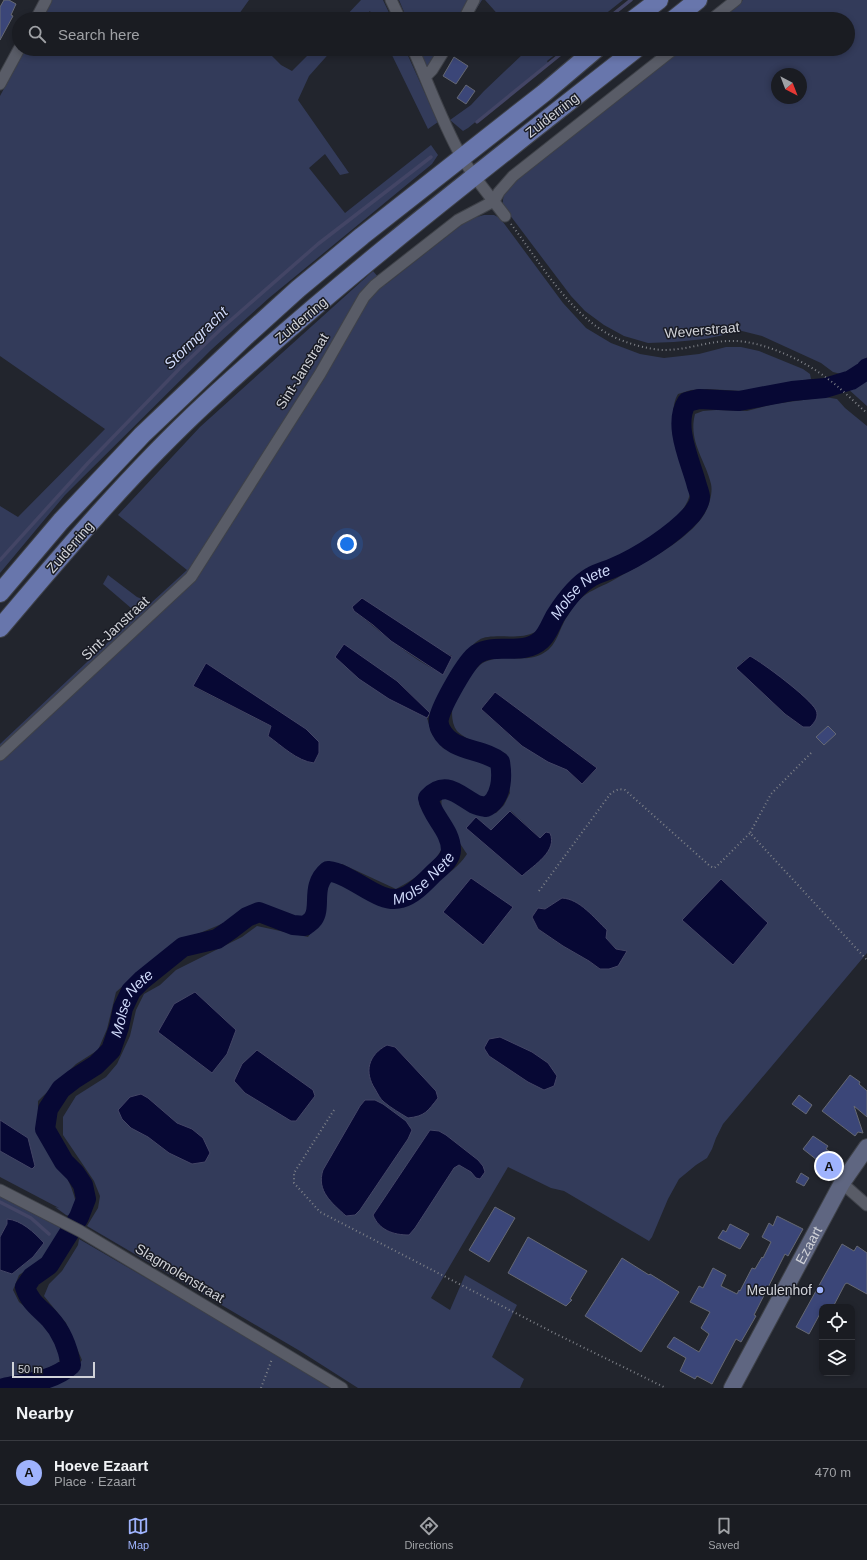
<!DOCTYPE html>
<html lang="en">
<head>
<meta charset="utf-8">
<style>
  :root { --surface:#1a1c22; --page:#23252a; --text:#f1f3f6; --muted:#9fa1a5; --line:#383a40; --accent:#9fb3fd }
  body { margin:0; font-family:Arial,sans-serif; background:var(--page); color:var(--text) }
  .controls { position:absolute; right:12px; bottom:12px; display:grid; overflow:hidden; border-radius:8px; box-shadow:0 2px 6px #0003 }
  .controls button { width:36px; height:36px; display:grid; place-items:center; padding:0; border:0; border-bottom:1px solid var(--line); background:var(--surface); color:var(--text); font:20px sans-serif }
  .compass { position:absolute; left:771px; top:68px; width:36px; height:36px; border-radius:50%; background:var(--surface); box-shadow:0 2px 6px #0003; rotate:138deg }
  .scale { position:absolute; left:12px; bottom:10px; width:83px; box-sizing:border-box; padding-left:4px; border:2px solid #d0d2d8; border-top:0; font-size:11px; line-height:14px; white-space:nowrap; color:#d0d2d8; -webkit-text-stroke:3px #191b24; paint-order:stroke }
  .you { position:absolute; left:347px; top:544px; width:14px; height:14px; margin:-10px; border:3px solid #fff; border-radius:50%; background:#1a73e8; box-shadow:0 0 0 6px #1a73e833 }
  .badge { display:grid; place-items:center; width:26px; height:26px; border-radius:50%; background:var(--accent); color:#111; font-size:13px; font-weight:700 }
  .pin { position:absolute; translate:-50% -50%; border:2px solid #fff; box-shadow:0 1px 4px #0006 }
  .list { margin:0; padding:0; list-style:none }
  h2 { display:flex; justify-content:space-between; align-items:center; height:52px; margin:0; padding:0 16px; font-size:17px }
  h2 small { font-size:13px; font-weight:400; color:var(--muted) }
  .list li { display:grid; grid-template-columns:26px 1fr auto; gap:12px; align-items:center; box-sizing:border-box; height:64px; padding:0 16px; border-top:1px solid var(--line) }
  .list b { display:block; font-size:15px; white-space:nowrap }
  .list p { margin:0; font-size:13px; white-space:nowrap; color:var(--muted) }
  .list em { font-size:13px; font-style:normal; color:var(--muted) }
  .icon { flex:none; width:22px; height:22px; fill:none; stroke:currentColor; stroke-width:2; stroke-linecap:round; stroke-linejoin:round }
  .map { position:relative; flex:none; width:867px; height:1388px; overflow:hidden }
  .search { position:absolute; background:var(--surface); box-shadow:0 2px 6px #0003; left:12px; right:12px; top:12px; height:44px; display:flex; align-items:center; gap:10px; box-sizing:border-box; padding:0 14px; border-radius:22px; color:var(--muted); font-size:15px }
  .sheet { height:116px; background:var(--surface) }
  nav { display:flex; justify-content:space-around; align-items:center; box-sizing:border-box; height:56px; border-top:1px solid var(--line); background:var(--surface); font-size:11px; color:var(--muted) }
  nav a { display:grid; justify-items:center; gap:2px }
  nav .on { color:var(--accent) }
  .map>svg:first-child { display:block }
  .green { fill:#333b5a; fill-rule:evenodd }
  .water { fill:#070834; stroke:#434565 }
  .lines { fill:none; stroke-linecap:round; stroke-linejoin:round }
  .stream { stroke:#434565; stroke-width:3.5 }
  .river { stroke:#070834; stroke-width:20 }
  .building { fill:#3b4678; stroke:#656873 }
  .minor-casing { stroke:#3e4148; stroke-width:13 }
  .secondary-casing { stroke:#3e4148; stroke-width:18 }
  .trunk-casing { stroke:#3e4148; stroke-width:20 }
  .path { stroke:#7e8188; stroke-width:2; stroke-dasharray:1 3; stroke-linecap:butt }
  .minor { stroke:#595c67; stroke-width:11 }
  .secondary { stroke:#5f6681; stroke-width:16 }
  .trunk { stroke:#6876ac; stroke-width:18 }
  .poi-dot { fill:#9fb3fd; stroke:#191b24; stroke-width:1.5 }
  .labels { text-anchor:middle; stroke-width:3; stroke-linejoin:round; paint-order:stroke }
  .street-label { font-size:14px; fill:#d0d2d8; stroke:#191b24 }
  .poi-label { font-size:14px; fill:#d0d2d8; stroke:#191b24; text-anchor:end }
  .water-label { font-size:15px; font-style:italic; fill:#cfd9f9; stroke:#191b24 }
</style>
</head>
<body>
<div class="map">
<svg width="867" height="1388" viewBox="0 0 867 1388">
  <rect width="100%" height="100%" fill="#22252d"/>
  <path class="green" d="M52 0H249L239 14V19H42Z
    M361 0H383L392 19H374L370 11 361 19H343Z
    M399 0H482L470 19H407Z
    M485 0H623L599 19H502Z
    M743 0H867V357L860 365 841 374 833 372 821 363 762 336 742 331 705 339 674 342 648 343 624 336 604 325 585 311 571 296 503 206C502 195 506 190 513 181L681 49H848V19H719ZM777 74H801V98H777Z
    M25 49H265L281 65 292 71 314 49H333L309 76 298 100 349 173 340 175 325 154 309 168 345 213 431 145 438 155 432 164 269 298 212 349 65 495 0 573V506L18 517 105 429 0 356V96Z
    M389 49H405L438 122 428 129Z
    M419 49H451L431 77Z
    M524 49H562L547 61 548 63 468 128 463 131 450 120 471 105 484 91 525 52Z
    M484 215H494L500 218 563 303 586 328 611 343 640 354 664 358 699 354 726 347H741L759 351 803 369 810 374 811 379 743 391 707 389 691 390 678 394C664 417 684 467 690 492 688 518 640 547 618 557 606 562 596 565 585 572 574 580 562 590 555 602 548 612 546 626 535 632 520 641 491 632 479 640 462 650 441 694 430 713L397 681 344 645 341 649 404 706 427 718 432 734 443 748 488 764 495 770C494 777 494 789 491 794 481 806 462 784 453 782 450 782 446 782 443 783 427 784 422 788 419 804L438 832 443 846C435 865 415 879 396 889L342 864H321C313 879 306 894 308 911L302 918 288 915 255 905 248 906 224 923 178 942 143 968 116 992 107 1029 98 1050 76 1064 38 1101C38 1113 37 1124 41 1135 46 1152 60 1164 68 1180 73 1190 76 1202 78 1212L73 1217 66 1215 55 1207 59 1208 0 1177V744L138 614 103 584 108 575 137 597 151 603 187 570 118 515 200 427 373 271 385 285 469 219ZM354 611 452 656 443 674C409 658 383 633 354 611ZM206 663 315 763 268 736 271 726 194 687Z
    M867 381V406L847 388Z
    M825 397 837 399 845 408 867 426V953L723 1124 716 1138 712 1149 707 1158 696 1165 679 1179 668 1199 652 1237 649 1241 564 1191 551 1188 508 1167 431 1298 450 1310 465 1275 517 1305 492 1357 524 1379 520 1388H358L300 1351 87 1226 98 1208 100 1196 94 1181 63 1135V1117L76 1096 106 1077 117 1064 130 1036 136 1010 144 994 160 985 176 970 242 937 257 926 308 937C319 924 317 907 323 891 325 886 329 881 332 877L338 876C355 889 384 914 406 906 417 902 427 891 436 883 448 873 459 867 467 854 457 838 438 817 442 797L450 796 476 812 489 814 496 813 504 805 510 793 509 783 511 773 506 754C493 748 466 741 457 731 451 723 451 710 454 702 456 694 474 670 480 665 483 662 490 660 494 659 510 656 527 662 542 654 556 647 558 633 565 620 569 614 574 605 579 600 587 592 600 587 610 582 638 566 689 541 705 513 709 505 713 493 711 484 705 459 688 442 695 414L703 411 716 410 747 411 774 404ZM744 660 803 727 785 714 737 668ZM495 692 597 768 582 784 567 770 522 746 481 709ZM511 811 540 838 542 837 522 876 476 817 491 831ZM575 902 581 906 593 918 606 938 616 949 627 951 600 969 589 961 563 946 538 929 532 917 538 908 545 909 552 905Z
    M0 1196 61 1228 51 1246 40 1261 19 1275 13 1290 19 1302 30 1311 51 1334 60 1357 59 1363 43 1370 0 1382V1270L12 1274 33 1257 7 1224 0 1237Z
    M79 1239 258 1343 330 1388H34C61 1382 66 1385 82 1360L66 1323 44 1296 49 1284 62 1271 78 1245Z"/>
  <path class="water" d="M362 598 452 657 443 675 391 641 373 625 354 611 352 607Z
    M344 644 397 681 430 713 427 718 389 699 359 679 335 657Z
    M750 656C763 663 810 698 816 710 819 717 815 722 810 727H803L785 714 736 668Z
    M206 663 306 729 319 742V753L314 763C297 761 282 746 268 736L271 726 193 686Z
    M495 692 597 768 582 784 567 770 548 762 522 746 481 709Z
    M510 811 540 838 546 832 550 833C558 851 534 865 522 876L466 828 476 817 491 830Z
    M471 878 513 907 483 945 443 912Z
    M721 879 768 923 733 965 682 920Z
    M562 898C580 899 594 918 607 930L606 938 616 949 627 951 618 966 609 969H600L589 961 563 946 538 929 532 917 538 908 545 909Z
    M195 992 236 1030 227 1054 212 1073 158 1032 174 1004Z
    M500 1037 532 1052 548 1063 557 1076 554 1086 544 1090 528 1082 489 1056 484 1048 489 1039Z
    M387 1045 395 1047 436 1091 438 1098C427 1112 425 1116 408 1118 400 1113 391 1108 384 1102 380 1099 378 1094 375 1089 364 1072 368 1055 387 1045Z
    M257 1050 313 1090 315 1096 296 1121H291L245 1093 234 1081 242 1064Z
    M141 1094 148 1098 177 1123 192 1129 203 1138 210 1153 205 1162 192 1164 169 1153 148 1137 131 1128 122 1119 118 1110 130 1097Z
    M365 1100H375L383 1104 406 1121 412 1130 408 1139 360 1210 355 1215 346 1216C332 1203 316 1191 323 1170L360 1106Z
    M0 1120 28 1138 35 1166 32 1169 0 1151Z
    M430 1130 439 1131 446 1135 478 1160 483 1166 485 1172 480 1179 476 1178 471 1172 459 1165 454 1168 415 1228 409 1235C393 1235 379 1230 373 1215Z
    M7 1219C21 1220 34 1232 44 1243L33 1257 12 1274 0 1270V1237L7 1224Z"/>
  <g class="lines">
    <path class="stream" d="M607 19 631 0
      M477 122 567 49
      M0 560 88 463 181 367 223 327 318 244 431 157
      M0 1202 31 1218 49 1234
      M56 1239 62 1243"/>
    <path class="river" id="s1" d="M4 1388C26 1383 54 1381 71 1365 68 1348 62 1332 50 1319 40 1308 30 1303 25 1287L32 1277 49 1265 79 1217 86 1199 83 1185 75 1173 64 1162 45 1129 48 1109 61 1089 74 1079 96 1065 111 1050 119 1027 123 1008 131 991 142 980 183 947 217 939 230 930 247 917 259 912 293 925 305 926C307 924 311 922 313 919 322 907 310 886 328 871 353 874 379 905 401 898 413 895 424 883 433 874 439 868 451 860 451 850 451 830 432 817 428 798 445 780 457 794 473 803 477 806 482 806 486 807 489 805 493 803 495 799 502 788 502 774 500 762 483 748 452 752 441 730 439 727 438 721 439 718 442 705 466 661 477 654 495 642 522 657 541 640 548 634 551 623 556 615 565 601 577 585 591 577 597 573 606 571 613 568 639 557 673 535 692 514 695 510 700 502 700 497 700 494 698 489 697 486 691 462 672 425 687 402L699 399 739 401 792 391 825 388 851 380 865 371 867 368"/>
  </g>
  <path class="building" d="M4 0H9L16 4 11 15 13 16 0 40V7Z
    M454 57 468 66 456 84 443 76Z
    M466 85 475 91 466 104 457 98Z
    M828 726 836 734 824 745 816 737Z
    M850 1075 860 1082 859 1084 867 1091V1117L854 1106 863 1133 858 1132 855 1136 822 1111Z
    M799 1095 812 1105 806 1114 792 1104Z
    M813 1136 828 1146 826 1149 843 1160 829 1181 816 1173 822 1164 803 1149Z
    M801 1173 809 1178 804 1186 796 1182Z
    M495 1207 515 1218 489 1262 469 1250Z
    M777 1216 803 1229 788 1256 785 1254 754 1315 756 1316 741 1342 736 1339 712 1384 697 1376 695 1379 680 1371 686 1358 667 1347 674 1337 699 1352 709 1334 701 1328 710 1312 690 1302 699 1286 703 1288 713 1268 726 1275 721 1286 737 1294 739 1290 740 1291 752 1268 755 1269 762 1257 763 1258 771 1242 762 1237 769 1223 773 1226Z
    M730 1224 749 1234 740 1249 718 1238 723 1230 726 1232Z
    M528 1237 587 1271 570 1299 572 1300 566 1306 508 1273Z
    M842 1244 854 1251 857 1246 867 1253V1294L847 1283 845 1284 833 1307H822V1310L809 1334 796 1327Z
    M622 1258 649 1275 650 1274 679 1292 641 1352 585 1316Z"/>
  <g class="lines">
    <g class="minor-casing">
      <path id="minor" d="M391 0 400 19
        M36 19 46 0
        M464 19 474 0
        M712 19 736 0
        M413 49C429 85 442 122 461 156 474 178 490 196 505 216
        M425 77 432 70 445 49
        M0 84 19 49
        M0 755 191 577 320 374 364 297 375 285 458 220 494 201 499 192 513 176 674 49
        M842 1183 867 1205
        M0 1190 80 1231 342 1388"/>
    </g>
    <g class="secondary-casing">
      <g id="secondary">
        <path id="s2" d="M732 1388 842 1183 867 1147"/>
      </g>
    </g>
    <g class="trunk-casing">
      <path id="trunk" d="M634 19 659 0
        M674 19 698 0
        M0 593 61 521 142 435 246 336 298 289 362 236 544 93 596 49
        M0 628C65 551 131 473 205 404 341 278 490 164 636 49"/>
    </g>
    <path class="path" d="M511 224C539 261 570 315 612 336 625 343 650 350 665 350 688 350 711 340 734 341 763 341 805 361 828 379 842 389 854 402 867 413
      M811 753 771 794 750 833 867 960
      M539 891 611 793 619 789 625 790 710 866 714 868 717 866 750 833
      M334 1110 294 1173V1183L320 1212 556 1334 666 1388
      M261 1388 272 1359"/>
    <use href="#minor" class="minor"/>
    <use href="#secondary" class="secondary"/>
    <use href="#trunk" class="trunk"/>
  </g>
  <circle class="poi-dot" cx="820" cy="1290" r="4"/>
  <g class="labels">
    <g class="street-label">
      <text transform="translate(552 115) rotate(-38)" y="5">Zuiderring</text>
      <text transform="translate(301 320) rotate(-40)" y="5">Zuiderring</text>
      <text transform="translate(702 330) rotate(-5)" y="5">Weverstraat</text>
      <text transform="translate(302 371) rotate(-58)" y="5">Sint-Janstraat</text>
      <text transform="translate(70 547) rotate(-49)" y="5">Zuiderring</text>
      <text transform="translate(115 628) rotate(-43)" y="5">Sint-Janstraat</text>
      <text dy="5" stroke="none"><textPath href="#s2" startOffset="162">Ezaart</textPath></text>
      <text transform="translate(180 1273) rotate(31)" y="5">Slagmolenstraat</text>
    </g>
    <g class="poi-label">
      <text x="812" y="1295">Meulenhof</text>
    </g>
    <g class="water-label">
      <text transform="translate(196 338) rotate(-44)" y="5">Stormgracht</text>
      <text dy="5" stroke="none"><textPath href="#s1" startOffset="1400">Molse Nete</textPath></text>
      <text dy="5" stroke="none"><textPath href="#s1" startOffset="899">Molse Nete</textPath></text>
      <text dy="5" stroke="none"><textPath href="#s1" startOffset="515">Molse Nete</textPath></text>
    </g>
  </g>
</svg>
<div class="controls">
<button><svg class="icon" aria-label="locate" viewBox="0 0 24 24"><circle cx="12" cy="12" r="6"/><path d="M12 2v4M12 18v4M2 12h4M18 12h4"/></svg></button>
<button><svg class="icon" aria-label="layers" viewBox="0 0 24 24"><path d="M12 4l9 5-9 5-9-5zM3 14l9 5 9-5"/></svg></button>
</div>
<svg class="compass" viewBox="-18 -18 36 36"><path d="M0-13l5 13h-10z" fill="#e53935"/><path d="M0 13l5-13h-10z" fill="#9fa1a5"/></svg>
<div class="scale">50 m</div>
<div class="you"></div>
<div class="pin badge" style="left:829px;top:1166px">A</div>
<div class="search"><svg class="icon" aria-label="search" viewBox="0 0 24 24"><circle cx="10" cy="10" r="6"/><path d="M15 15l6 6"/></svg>Search here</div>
</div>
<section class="sheet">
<h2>Nearby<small></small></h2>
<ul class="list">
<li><span class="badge">A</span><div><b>Hoeve Ezaart</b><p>Place · Ezaart</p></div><em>470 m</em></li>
</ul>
</section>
<nav>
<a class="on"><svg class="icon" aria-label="map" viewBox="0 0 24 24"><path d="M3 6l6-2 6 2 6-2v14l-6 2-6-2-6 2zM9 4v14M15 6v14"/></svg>Map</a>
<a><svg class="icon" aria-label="directions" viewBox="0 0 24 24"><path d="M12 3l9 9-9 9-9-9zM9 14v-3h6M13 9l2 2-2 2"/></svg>Directions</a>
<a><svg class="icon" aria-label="saved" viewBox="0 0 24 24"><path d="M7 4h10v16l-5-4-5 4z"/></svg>Saved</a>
</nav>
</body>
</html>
